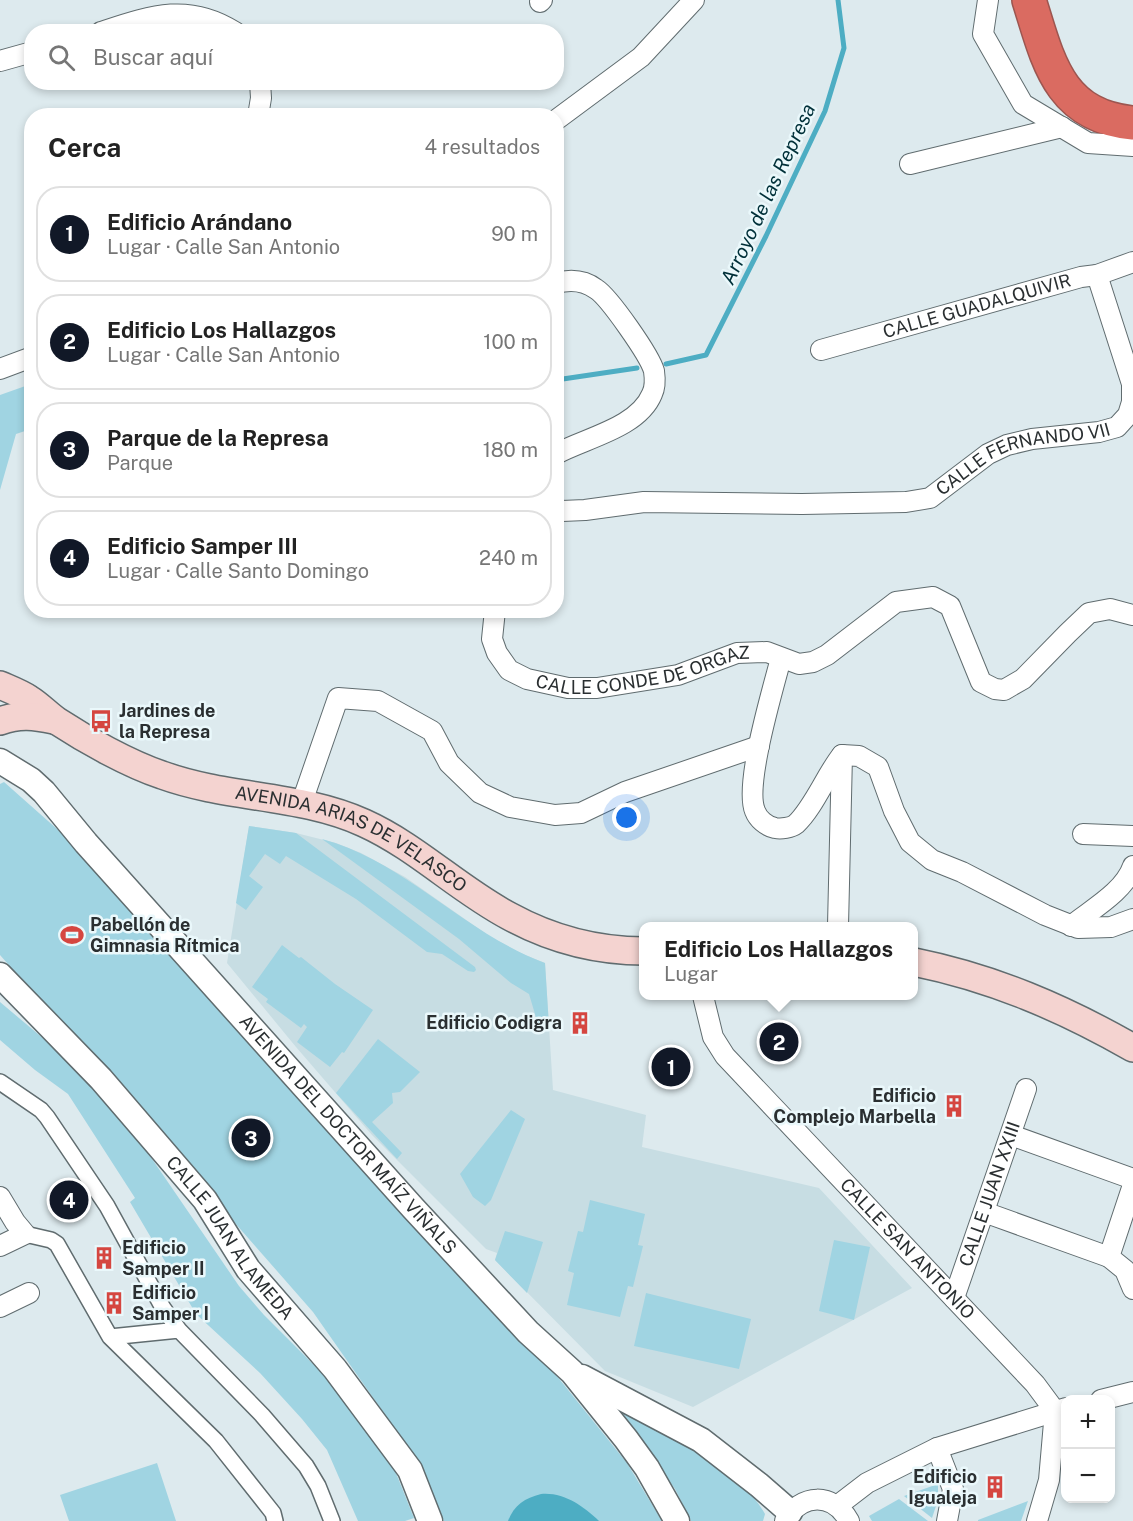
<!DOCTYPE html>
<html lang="es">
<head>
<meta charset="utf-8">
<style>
  :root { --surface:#fff; --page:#f6f6f6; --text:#222; --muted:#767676; --line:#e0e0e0; --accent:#111827 }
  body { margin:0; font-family:"Public Sans",sans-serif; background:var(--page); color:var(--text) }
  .controls { position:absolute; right:18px; bottom:18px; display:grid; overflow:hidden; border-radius:12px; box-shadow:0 3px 9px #0003 }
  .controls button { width:54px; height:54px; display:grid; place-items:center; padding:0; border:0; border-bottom:2px solid var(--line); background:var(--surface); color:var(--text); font:30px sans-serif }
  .you { position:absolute; left:627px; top:818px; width:21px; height:21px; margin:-15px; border:4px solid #fff; border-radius:50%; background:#1a73e8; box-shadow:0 0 0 9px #1a73e833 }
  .badge { display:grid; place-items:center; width:39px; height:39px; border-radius:50%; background:var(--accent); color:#fff; font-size:20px; font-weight:700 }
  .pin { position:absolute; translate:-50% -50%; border:3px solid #fff; box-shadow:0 2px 6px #0006 }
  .popup { position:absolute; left:639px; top:922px; width:279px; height:78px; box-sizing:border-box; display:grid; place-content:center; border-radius:12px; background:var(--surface); filter:drop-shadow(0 2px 4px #0005); font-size:20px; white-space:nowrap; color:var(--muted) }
  .popup b { font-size:22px; color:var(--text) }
  .popup::after { content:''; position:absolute; left:50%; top:100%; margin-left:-12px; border:12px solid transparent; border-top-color:var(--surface) }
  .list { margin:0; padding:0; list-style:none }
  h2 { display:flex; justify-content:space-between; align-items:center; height:78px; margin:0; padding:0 24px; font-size:26px }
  h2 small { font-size:20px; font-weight:400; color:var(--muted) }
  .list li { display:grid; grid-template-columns:39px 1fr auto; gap:18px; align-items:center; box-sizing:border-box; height:96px; margin:0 12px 12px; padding:0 12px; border:2px solid var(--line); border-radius:24px }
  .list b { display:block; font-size:22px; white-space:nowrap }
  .list p { margin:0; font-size:20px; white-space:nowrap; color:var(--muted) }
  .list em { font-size:20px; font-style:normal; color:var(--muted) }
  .icon { flex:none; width:33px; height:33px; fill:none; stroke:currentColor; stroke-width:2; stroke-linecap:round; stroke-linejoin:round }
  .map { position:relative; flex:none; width:1133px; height:1521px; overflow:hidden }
  .search { position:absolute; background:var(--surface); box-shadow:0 3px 9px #0003; left:24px; top:24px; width:540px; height:66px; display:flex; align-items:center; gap:15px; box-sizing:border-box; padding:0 21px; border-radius:24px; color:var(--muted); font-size:22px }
  .panel { position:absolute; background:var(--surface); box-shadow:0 3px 9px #0003; left:24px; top:108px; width:540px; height:510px; border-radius:24px }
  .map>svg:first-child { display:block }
  .built { fill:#c7dde3 }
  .green { fill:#a0d4e2 }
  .water { fill:#4dadc3 }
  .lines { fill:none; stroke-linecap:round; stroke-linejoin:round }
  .stream { stroke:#4dadc3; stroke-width:5 }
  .pedestrian-casing { stroke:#606c6f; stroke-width:18 }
  .minor-casing { stroke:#606c6f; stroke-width:22 }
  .tertiary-casing { stroke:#606c6f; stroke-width:27 }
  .secondary-casing { stroke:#606c6f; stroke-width:30 }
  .motorway-casing { stroke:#9c5650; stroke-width:36 }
  .pedestrian { stroke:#fff; stroke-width:15 }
  .minor { stroke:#fff; stroke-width:20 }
  .tertiary { stroke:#fff; stroke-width:24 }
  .secondary { stroke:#f4d3d0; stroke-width:27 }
  .motorway { stroke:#da6b61; stroke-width:33 }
  .labels { text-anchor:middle; stroke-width:5; stroke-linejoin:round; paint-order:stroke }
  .street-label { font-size:18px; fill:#2a2f31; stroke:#eaf8fb }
  .poi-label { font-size:18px; font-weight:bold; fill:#2a2f31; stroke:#eaf8fb; text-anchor:start }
  .water-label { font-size:20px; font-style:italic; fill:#003039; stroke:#eaf8fb }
</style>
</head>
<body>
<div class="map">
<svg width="1133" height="1521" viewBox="0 0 1133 1521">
  <rect width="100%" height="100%" fill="#ddeaee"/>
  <path class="built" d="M249 826 296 833 336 843 361 853 405 877 489 936 518 952 545 963 553 1090 646 1115 642 1147 819 1188 912 1288 693 1407 605 1371 495 1260 497 1253 486 1249 372 1135 296 1047 227 963Z"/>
  <path class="green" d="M31 384V429L16 434 0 490V395Z
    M4 782 74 844 548 1365 627 1463 662 1521H444L423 1469 313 1312 0 955V784Z
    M249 826 296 833 475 967 476 970 474 972 468 971 442 954 427 952 356 899 286 856 280 864 265 854 249 876 263 887 246 910 236 903Z
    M322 839C406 862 464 933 545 963L549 1026 538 1024 529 994 511 983 459 939Z
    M282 945 299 958 301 957 335 984 373 1010 344 1053 342 1052 330 1067 297 1042 307 1027 304 1024 301 1028 266 1002 268 999 252 987Z
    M0 1002 70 1061 135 1134 239 1286 264 1315 332 1383 392 1463 414 1518 405 1521H358L327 1450 302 1419 260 1373 196 1314 130 1202 135 1198 68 1094 35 1070 0 1040Z
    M378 1039 420 1072 400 1092 392 1093 393 1103 372 1122 402 1153 397 1159 336 1093Z
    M511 1110 525 1119 491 1200 485 1206 473 1197 460 1174Z
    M590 1200 645 1214 638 1245 643 1246 633 1287 628 1286 620 1317 567 1305 574 1273 568 1271 578 1231 583 1232Z
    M505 1231 543 1242 527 1293 495 1260Z
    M834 1240 870 1247 854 1320 819 1311Z
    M646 1293 751 1319 739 1369 634 1346Z
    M621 1410C664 1434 743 1471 765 1514L763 1521H691L675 1489 622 1416Z
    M157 1463 176 1521H69L60 1495Z
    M938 1484V1500L932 1518 904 1496Z
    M899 1499 928 1521H872L869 1516Z
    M1028 1501 1021 1521H978V1520Z"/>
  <path class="water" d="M541 1494C564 1492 583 1506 599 1521H508C514 1505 525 1498 541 1494Z"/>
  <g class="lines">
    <path class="stream" d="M666 364 706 355 766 236 825 111 844 48 838 0
      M556 380 637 368"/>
    <g class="pedestrian-casing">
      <path id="pedestrian" d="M0 1082 41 1110 47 1117 107 1206 163 1308 179 1330 262 1415 306 1466 318 1486 332 1521
        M25 1234 51 1240 57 1244 110 1337 216 1441 273 1513 275 1521
        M110 1337 179 1330"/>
    </g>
    <g class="minor-casing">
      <g id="minor">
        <path d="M988 0 983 34 1023 104 1088 143 1133 146"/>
        <path d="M540 2 542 0"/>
        <path d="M101 32C150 16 188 2 235 32"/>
        <path d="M0 61 32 52"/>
        <path d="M258 116 261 98 260 82"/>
        <path d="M556 120 641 57 694 0"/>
        <path d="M910 164 1062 127"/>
        <path d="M556 283C571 279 584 280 596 289 609 297 650 356 654 371 655 378 655 388 652 394 638 428 585 438 556 454"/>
        <path id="s1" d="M821 350 1081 277 1097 275 1133 262"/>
        <path d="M0 369 32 357"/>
        <path id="s2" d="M556 508 562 511 585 510 644 502 802 504 906 502 930 498 988 454 1007 445 1032 439 1099 432 1117 427 1128 415 1132 402V384L1097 275"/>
        <path id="s3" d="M495 610 492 639 497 653 509 670 527 679 568 688H597L678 675 737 653 767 652 799 664 813 662 827 655 896 602 933 597 950 606 981 682 995 689 1004 690 1023 679 1068 633 1089 613 1110 609 1133 615"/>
        <path d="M781 658C773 689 744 785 755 811 758 819 766 826 775 828 781 829 791 828 796 824 814 807 826 775 842 755L859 756 878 767 894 811 910 842 932 860 962 872 1045 915 1078 928 1111 927 1133 919"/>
        <path d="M302 802 338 698 378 701 432 731 449 763 480 793 510 807 555 815 581 813 625 792 759 746"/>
        <path d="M1083 834 1133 836"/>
        <path d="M838 926 842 755"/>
        <path d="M1071 926C1092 909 1124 892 1133 866"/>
        <path id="s4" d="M703 996 713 1037 725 1056 1035 1384 1055 1411 1049 1480 1037 1521"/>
        <path d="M1011 1135 1133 1179"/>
        <path d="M1133 1185 1109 1257 1125 1270 1133 1289"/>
        <path d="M0 1197 15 1222 25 1234 0 1246"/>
        <path d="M984 1212 1109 1257"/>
        <path id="s5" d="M954 1298 1026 1089"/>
        <path d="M0 1307 29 1293"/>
        <path d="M1101 1400 1133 1392"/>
        <path d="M937 1448 953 1489 947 1521"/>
        <path d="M837 1506 867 1483 937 1448 1066 1408"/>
        <path d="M785 1521C801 1493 833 1492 849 1521"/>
      </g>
    </g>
    <g class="tertiary-casing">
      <g id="tertiary">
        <path id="s6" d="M0 761 31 780 44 792 86 843 413 1208 528 1332 572 1372 626 1439 647 1468 677 1521"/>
        <path id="s7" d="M0 975 101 1079 205 1200 248 1269 335 1369 410 1470 430 1521"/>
        <path d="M582 1377 701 1440 759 1485 790 1512"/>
      </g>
    </g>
    <g class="secondary-casing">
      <g id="secondary">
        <path id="s8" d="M0 685C9 689 20 693 29 699 39 705 47 714 57 721 86 740 129 764 162 775 228 799 300 794 364 823 417 847 458 889 509 916 551 939 597 951 644 951"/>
        <path d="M0 721C20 714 34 716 54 720"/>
        <path d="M914 962C993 978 1063 1008 1133 1048"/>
      </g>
    </g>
    <g class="motorway-casing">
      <path id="motorway" d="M1029 0C1048 60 1058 116 1133 123"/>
    </g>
    <use href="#pedestrian" class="pedestrian"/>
    <use href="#minor" class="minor"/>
    <use href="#tertiary" class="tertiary"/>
    <use href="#secondary" class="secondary"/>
    <use href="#motorway" class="motorway"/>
  </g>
  <defs>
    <g id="bus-bare" transform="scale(1.8)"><path d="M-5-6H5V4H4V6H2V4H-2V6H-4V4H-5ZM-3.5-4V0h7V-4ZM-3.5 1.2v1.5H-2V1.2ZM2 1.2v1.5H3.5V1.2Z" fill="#d54640" stroke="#eaf8fb" stroke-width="2.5" paint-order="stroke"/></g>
    <g id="stadium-bare" transform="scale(1.8)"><path d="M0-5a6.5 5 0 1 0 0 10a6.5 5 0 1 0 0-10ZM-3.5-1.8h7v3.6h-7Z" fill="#d54640" stroke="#eaf8fb" stroke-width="2.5" paint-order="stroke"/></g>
    <g id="building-bare" transform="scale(1.8)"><path d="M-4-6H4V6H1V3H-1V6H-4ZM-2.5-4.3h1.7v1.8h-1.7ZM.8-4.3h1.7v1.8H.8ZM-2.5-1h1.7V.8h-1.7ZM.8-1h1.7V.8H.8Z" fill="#d54640" stroke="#eaf8fb" stroke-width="2.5" paint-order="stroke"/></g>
  </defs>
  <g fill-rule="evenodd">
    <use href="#bus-bare" x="101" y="721"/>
    <use href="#stadium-bare" x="72" y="935"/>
    <use href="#building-bare" x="580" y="1023"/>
    <use href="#building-bare" x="954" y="1106"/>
    <use href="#building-bare" x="104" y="1258"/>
    <use href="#building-bare" x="114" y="1303"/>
    <use href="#building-bare" x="995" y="1487"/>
  </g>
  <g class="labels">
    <g class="street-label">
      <text dy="6" stroke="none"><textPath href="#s1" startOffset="162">CALLE GUADALQUIVIR</textPath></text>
      <text dy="6" stroke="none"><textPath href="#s2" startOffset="480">CALLE FERNANDO VII</textPath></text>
      <text dy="6" stroke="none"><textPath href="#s3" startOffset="204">CALLE CONDE DE ORGAZ</textPath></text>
      <text dy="6" stroke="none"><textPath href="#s8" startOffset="388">AVENIDA ARIAS DE VELASCO</textPath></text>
      <text dy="6" stroke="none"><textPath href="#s6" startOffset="512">AVENIDA DEL DOCTOR MAÍZ VIÑALS</textPath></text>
      <text dy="6" stroke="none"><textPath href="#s5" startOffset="110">CALLE JUAN XXIII</textPath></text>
      <text dy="6" stroke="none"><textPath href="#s7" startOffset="350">CALLE JUAN ALAMEDA</textPath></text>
      <text dy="6" stroke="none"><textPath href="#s4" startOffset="330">CALLE SAN ANTONIO</textPath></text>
    </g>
    <g class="poi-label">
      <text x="119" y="717">Jardines de<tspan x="119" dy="21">la Represa</tspan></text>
      <text x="90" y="931">Pabellón de<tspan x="90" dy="21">Gimnasia Rítmica</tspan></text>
      <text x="562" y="1029" text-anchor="end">Edificio Codigra</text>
      <text x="936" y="1102" text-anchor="end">Edificio<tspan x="936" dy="21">Complejo Marbella</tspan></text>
      <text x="122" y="1254">Edificio<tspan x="122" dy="21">Samper II</tspan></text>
      <text x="132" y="1299">Edificio<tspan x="132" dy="21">Samper I</tspan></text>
      <text x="977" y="1483" text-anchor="end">Edificio<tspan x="977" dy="21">Igualeja</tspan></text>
    </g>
    <g class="water-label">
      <text transform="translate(768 194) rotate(-65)" y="7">Arroyo de las Represa</text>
    </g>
  </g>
</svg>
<div class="controls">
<button>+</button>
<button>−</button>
</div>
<div class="you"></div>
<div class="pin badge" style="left:671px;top:1067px">1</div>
<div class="pin badge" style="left:779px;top:1042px">2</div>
<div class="popup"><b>Edificio Los Hallazgos</b>Lugar</div>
<div class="pin badge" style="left:251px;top:1138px">3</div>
<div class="pin badge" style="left:69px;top:1200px">4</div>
<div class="search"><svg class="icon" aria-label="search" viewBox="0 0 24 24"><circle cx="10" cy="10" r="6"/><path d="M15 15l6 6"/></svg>Buscar aquí</div>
<section class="panel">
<h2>Cerca<small>4 resultados</small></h2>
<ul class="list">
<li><span class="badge">1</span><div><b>Edificio Arándano</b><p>Lugar · Calle San Antonio</p></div><em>90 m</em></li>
<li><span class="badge">2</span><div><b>Edificio Los Hallazgos</b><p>Lugar · Calle San Antonio</p></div><em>100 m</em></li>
<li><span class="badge">3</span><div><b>Parque de la Represa</b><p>Parque</p></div><em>180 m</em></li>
<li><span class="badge">4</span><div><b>Edificio Samper III</b><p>Lugar · Calle Santo Domingo</p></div><em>240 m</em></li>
</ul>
</section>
</div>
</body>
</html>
